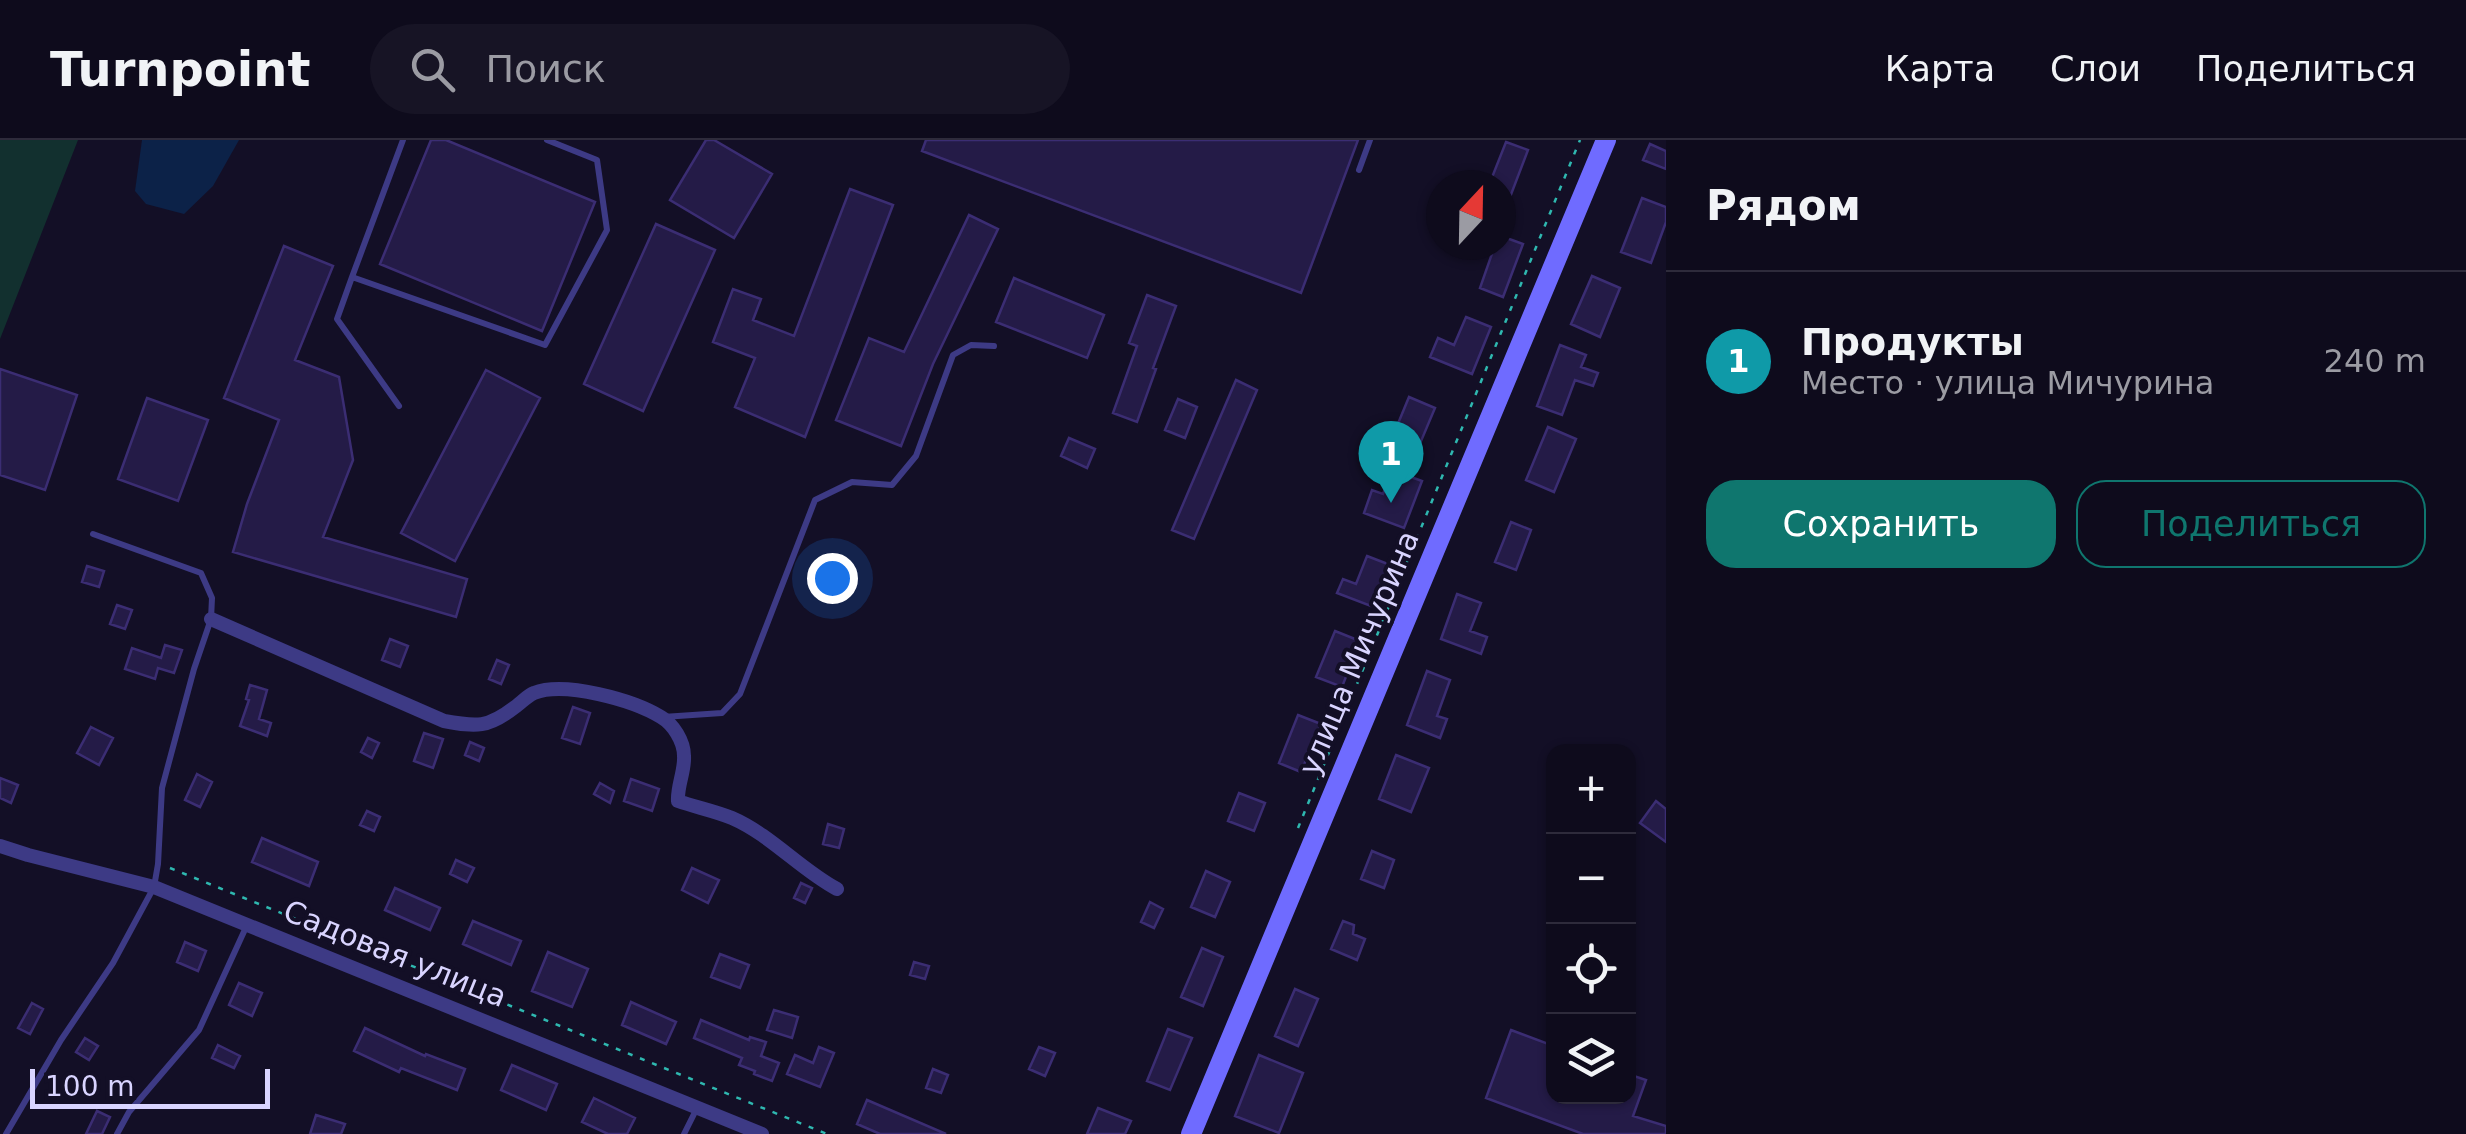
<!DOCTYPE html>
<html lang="ru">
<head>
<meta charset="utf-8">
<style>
  :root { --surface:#0e0b1c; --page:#171425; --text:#f1f3f6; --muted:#9b9ba3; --line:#2e2b3b; --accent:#0f766e }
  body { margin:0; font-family:"DejaVu Sans",sans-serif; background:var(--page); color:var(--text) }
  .controls { position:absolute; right:30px; bottom:30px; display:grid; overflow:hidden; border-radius:20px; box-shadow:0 2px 8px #0004 }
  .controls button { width:90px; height:90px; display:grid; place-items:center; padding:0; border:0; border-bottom:2px solid var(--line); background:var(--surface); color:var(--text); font:50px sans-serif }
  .compass { position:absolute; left:1426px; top:30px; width:90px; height:90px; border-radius:50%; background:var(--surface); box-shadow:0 2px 8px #0004; rotate:22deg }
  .scale { position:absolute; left:30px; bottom:25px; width:240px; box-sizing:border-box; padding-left:10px; border:5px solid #d9d4ff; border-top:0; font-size:28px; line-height:35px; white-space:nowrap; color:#d9d4ff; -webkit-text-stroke:8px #130f26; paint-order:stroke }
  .you { position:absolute; left:832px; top:438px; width:35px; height:35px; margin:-25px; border:8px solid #fff; border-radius:50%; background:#1a73e8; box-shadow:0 0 0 15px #1a73e833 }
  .badge { display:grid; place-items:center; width:65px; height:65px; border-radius:50%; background:var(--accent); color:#fff; font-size:32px; font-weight:700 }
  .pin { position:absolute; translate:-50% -82px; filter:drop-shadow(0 2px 5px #0008) }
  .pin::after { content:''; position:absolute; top:52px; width:35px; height:30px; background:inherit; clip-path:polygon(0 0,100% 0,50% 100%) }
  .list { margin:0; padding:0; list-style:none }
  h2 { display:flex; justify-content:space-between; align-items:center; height:130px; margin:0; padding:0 40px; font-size:42px }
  h2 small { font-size:32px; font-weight:400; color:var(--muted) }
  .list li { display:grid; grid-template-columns:65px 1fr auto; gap:30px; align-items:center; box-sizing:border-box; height:180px; padding:0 40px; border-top:2px solid var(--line) }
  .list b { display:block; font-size:38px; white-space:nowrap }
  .list p { margin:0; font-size:32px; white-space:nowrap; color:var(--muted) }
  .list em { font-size:32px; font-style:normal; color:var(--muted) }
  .actions { display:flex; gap:20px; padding:30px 40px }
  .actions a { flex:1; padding:22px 0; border:2px solid var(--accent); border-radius:30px; text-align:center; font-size:35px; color:var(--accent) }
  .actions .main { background:var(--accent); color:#fff }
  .icon { flex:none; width:55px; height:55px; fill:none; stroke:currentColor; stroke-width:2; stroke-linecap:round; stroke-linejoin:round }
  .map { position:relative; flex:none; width:1666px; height:994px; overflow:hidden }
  header { display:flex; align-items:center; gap:60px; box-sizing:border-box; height:140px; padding:0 50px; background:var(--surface); border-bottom:2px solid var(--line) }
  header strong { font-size:48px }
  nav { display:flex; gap:55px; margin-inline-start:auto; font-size:35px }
  .search { width:700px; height:90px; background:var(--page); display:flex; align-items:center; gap:25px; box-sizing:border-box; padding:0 35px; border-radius:55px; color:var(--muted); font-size:38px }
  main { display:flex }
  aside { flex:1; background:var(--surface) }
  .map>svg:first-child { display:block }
  .green { fill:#12302f }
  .water { fill:#0c2248 }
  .building { fill:#241b47; stroke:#3b2d73; stroke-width:2.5 }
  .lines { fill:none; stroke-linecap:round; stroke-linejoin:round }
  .path { stroke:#2fb8b0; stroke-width:2.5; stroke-dasharray:5 8; stroke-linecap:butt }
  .lane { stroke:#3d3a85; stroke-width:6 }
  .street { stroke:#3d3a85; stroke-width:14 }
  .secondary { stroke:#6f6bff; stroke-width:20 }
  .labels { text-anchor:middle; stroke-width:8; stroke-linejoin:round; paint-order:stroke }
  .street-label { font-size:30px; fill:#d9d4ff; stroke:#130f26 }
</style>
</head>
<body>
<header>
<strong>Turnpoint</strong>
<div class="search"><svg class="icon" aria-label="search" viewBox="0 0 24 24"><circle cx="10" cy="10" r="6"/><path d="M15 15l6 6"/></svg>Поиск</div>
<nav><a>Карта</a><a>Слои</a><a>Поделиться</a></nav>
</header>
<main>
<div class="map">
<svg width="1666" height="994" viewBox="0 0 1666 994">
  <rect width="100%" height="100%" fill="#130f26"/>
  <path class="green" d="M0 0H78L0 199Z"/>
  <path class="water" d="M142 0H239L213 46 184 74 146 64 135 51Z"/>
  <path class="building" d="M431 0H446L595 62 542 191 380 124Z
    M706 0H714L772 34 734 98 670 60Z
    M926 0H1358L1301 153 922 11Z
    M1506 2 1528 10 1502 78 1501 45H1489Z
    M1650 4 1666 11V29L1643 20Z
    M850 49 893 65 805 297 735 267 755 218 713 202 733 149 761 159 753 180 794 196Z
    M1642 58 1666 67V82L1651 123 1621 112Z
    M969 75 998 89 933 224 901 306 836 280 869 198 904 212Z
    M656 84 715 110 643 271 584 244Z
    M1501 96 1523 104 1503 157 1480 148 1495 105H1501Z
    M284 106 333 126 295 220 339 237 353 320 323 397 467 439 456 477 233 412 247 364 279 280 224 258Z
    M1592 136 1620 148 1600 197 1571 184Z
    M1014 138 1104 175 1087 218 996 182Z
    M1147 155 1176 166 1153 228 1156 229 1137 282 1113 273 1137 206 1129 203Z
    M1466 177 1491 187 1472 234 1430 217 1438 198 1454 205Z
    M1560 205 1586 215 1581 227 1598 233 1593 246 1575 240 1562 275 1537 266Z
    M0 229 77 255 45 350 0 335Z
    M486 230 540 258 455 421 401 393Z
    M1236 240 1257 250 1194 399 1172 390Z
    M1409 257 1435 268 1416 313 1390 303Z
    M147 258 208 280 178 361 118 339Z
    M1178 259 1197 267 1185 298 1165 290Z
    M1548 287 1576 299 1554 352 1526 340Z
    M1069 298 1095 309 1087 328 1061 316Z
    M1392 330 1422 341 1404 388 1364 373 1372 350 1383 354Z
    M1511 382 1531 390 1516 430 1495 422Z
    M1367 416 1393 426 1376 468 1337 453 1343 439 1356 444Z
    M87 426 104 431 99 447 82 442Z
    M1457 454 1481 463 1470 491 1487 497 1481 514 1441 499Z
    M117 465 132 470 125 489 110 484Z
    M1335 491 1360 501 1342 547 1316 537Z
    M390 499 408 506 400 527 382 520Z
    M165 505 182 510 174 533 158 528 155 539 125 529 132 508 161 518Z
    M497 520 509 525 501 544 489 539Z
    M1427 531 1450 540 1437 576 1447 579 1440 598 1407 585Z
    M250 545 267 550 259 579 271 583 267 596 240 586 249 560 246 559Z
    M573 567 590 573 580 604 562 598Z
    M1298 575 1321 584 1301 632 1279 623Z
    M91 587 113 598 99 625 77 613Z
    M424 593 443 599 433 628 414 621Z
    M368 598 379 603 372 618 361 612Z
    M470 602 484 608 479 621 465 615Z
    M1396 615 1429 628 1411 672 1379 659Z
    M197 634 212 642 200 667 185 660Z
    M0 638 18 645 11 663 0 658Z
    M631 639 659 649 652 671 624 661Z
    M600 643 614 651 610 663 594 654Z
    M1239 653 1265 663 1254 691 1228 681Z
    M1656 661 1666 669V702L1640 683Z
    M367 671 380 677 374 691 360 685Z
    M828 684 844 689 839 708 823 704Z
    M262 698 318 722 309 746 252 722Z
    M1372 711 1394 720 1384 748 1361 739Z
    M456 720 474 728 467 742 450 734Z
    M692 728 719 740 708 763 682 750Z
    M1206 731 1230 742 1215 777 1191 767Z
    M801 743 812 748 805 763 794 758Z
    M395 748 440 768 430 790 385 770Z
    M1150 762 1163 769 1154 788 1141 782Z
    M473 781 521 801 511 825 463 804Z
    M1343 781 1354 785 1353 794 1365 799 1357 820 1331 809Z
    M185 802 206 811 198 831 177 822Z
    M1202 808 1223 817 1203 866 1181 857Z
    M548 812 588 829 572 867 532 851Z
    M720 814 749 825 740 848 711 837Z
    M914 822 929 826 925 839 910 835Z
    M239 843 262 853 252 876 229 865Z
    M1295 849 1318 859 1298 906 1275 896Z
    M631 862 676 882 666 904 622 885Z
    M32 863 43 869 30 894 18 888Z
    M774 870 798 877 792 898 767 890Z
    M701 880 749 900 750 897 766 902 761 916 779 923 772 941 754 934 755 931 739 925 742 918 694 898Z
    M365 888 425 916 426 914 465 929 457 950 401 928 399 932 354 911Z
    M1168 889 1192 898 1170 950 1147 941Z
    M1511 890 1554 906V956H1628V934L1646 940 1633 976 1666 986V994H1583L1486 958Z
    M85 898 98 906 89 920 76 912Z
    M218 905 240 916 234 928 212 918Z
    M819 907 834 913 820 947 787 934 795 915 813 923Z
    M1039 907 1055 913 1045 936 1029 929Z
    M1259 915 1303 933 1279 993 1235 976Z
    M512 925 557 944 546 970 501 950Z
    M933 929 948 935 941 953 926 948Z
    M594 958 635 978 627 994H608L582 982Z
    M867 960 946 994H880L857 984Z
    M1098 968 1131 981 1125 994H1087Z
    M97 971 110 977 102 994H86Z
    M316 975 345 984 341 994H310Z"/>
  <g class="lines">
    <path class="path" d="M1298 688 1580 0
      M170 728 827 994"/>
    <path class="lane" d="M403 0 352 137 545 205 607 90 597 20 547 0
      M1359 30 1370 0
      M352 137 337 179 399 266
      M663 577 722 573 740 554 815 360 852 342 892 345 916 316 953 215 971 205 994 206
      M6 994 61 900 113 823 154 747 158 724 162 648 194 529 211 479 212 458 201 433 93 394
      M117 994 129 972 199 890 247 785
      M684 994 696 970"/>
    <path class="street" d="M211 479 444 581C477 587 488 588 515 567 521 563 528 555 534 553 565 541 633 560 661 577 673 584 684 601 684 616 685 631 677 646 678 661 695 667 715 671 732 678 771 695 801 730 837 749
      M0 706 28 715 154 747 762 994"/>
    <path class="secondary" d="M1191 994 1606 0"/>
  </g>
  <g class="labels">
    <g class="street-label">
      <text transform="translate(1359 513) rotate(-67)" y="10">улица Мичурина</text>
      <text transform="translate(395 814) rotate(22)" y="10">Садовая улица</text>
    </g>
  </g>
</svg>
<div class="controls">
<button>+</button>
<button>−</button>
<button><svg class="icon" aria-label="locate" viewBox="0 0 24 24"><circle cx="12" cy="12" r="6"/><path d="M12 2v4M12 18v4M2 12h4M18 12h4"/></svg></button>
<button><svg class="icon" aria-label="layers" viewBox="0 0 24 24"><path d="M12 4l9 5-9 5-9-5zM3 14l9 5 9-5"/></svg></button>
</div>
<svg class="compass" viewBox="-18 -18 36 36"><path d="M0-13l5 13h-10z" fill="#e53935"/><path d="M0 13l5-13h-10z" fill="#9b9ba3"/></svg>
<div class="scale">100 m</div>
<div class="you"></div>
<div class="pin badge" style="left:1391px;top:363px;background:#0f9aa8">1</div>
</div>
<aside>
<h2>Рядом<small></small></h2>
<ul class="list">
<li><span class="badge" style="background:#0f9aa8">1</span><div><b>Продукты</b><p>Место · улица Мичурина</p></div><em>240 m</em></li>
</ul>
<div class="actions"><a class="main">Сохранить</a><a>Поделиться</a></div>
</aside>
</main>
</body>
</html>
